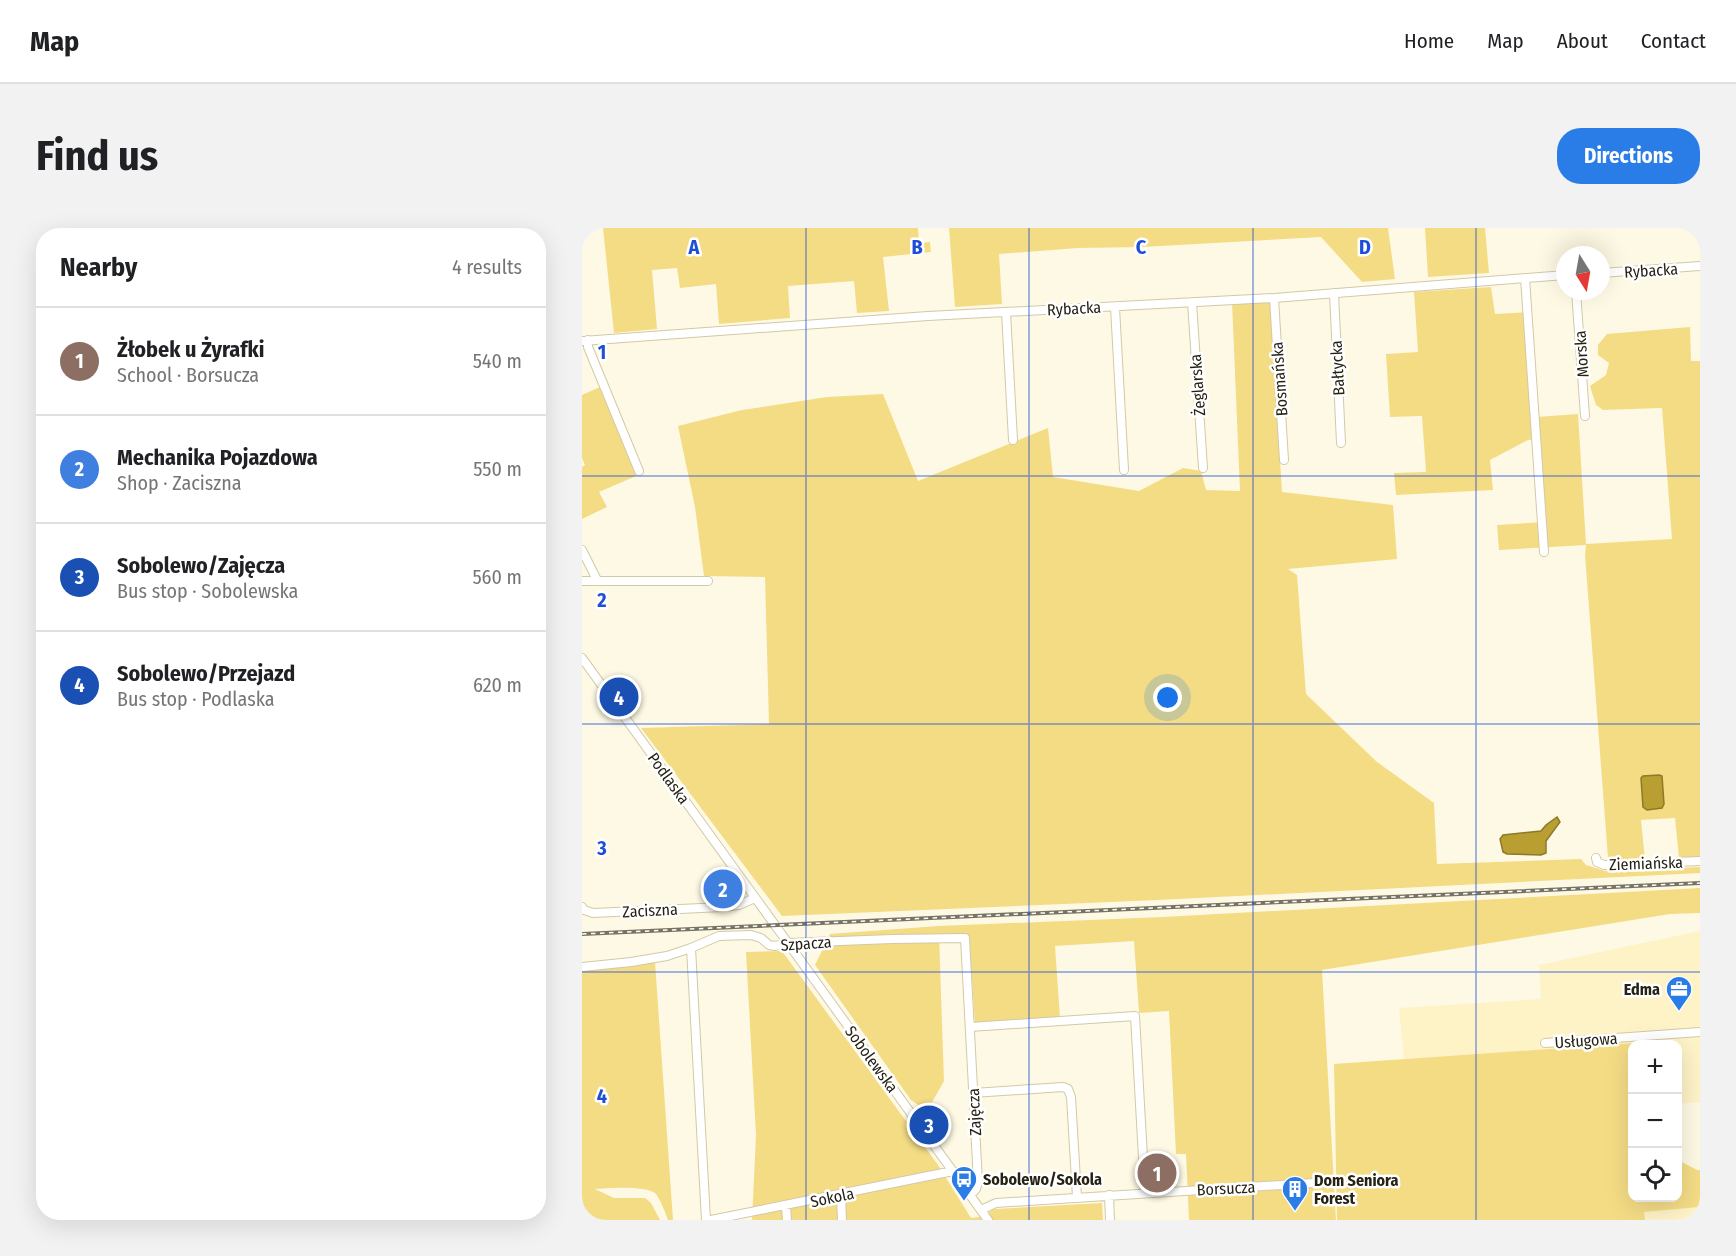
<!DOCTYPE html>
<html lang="en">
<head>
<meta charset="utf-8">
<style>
  :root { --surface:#fff; --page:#f2f2f2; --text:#202124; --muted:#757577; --line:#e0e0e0; --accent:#2a7ce7 }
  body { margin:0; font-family:"Fira Sans Condensed",sans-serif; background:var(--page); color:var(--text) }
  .controls { position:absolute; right:18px; bottom:18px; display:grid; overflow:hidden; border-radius:12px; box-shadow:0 6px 24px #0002 }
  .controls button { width:54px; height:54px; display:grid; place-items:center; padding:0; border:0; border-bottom:2px solid var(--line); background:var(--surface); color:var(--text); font:30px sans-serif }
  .compass { position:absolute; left:974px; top:18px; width:54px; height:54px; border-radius:50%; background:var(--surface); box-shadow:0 6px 24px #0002; rotate:169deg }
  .you { position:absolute; left:586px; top:470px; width:21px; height:21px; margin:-15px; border:4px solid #fff; border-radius:50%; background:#1a73e8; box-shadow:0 0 0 9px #1a73e833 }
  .badge { display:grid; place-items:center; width:39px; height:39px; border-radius:50%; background:var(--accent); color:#fff; font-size:20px; font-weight:700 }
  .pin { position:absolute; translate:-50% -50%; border:3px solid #fff; box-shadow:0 2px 6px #0006 }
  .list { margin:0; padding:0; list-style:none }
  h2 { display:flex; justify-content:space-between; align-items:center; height:78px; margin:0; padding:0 24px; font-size:26px }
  h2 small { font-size:20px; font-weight:400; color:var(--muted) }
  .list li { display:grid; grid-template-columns:39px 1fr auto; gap:18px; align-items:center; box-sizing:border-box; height:108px; padding:0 24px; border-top:2px solid var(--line) }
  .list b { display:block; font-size:22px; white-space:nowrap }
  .list p { margin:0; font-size:20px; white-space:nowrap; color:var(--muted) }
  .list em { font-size:20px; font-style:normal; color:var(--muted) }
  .icon { flex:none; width:33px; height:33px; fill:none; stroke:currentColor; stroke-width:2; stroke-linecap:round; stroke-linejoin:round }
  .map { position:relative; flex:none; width:1118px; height:992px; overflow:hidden; border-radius:24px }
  header { display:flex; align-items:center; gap:36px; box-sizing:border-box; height:84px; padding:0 30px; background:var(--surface); border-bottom:2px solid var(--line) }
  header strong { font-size:28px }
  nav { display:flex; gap:33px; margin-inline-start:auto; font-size:21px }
  .intro { display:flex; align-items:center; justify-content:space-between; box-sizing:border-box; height:144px; padding:0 36px }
  h1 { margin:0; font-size:42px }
  .button { padding:15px 27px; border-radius:24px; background:var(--accent); color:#fff; font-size:21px; font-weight:700 }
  main { display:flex; gap:36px; padding:0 36px }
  aside { flex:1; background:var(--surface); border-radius:24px; box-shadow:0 6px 24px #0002 }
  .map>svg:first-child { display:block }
  .built { fill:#fef2c7 }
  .green { fill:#f4dc85 }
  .water { fill:#b99e31; stroke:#8d7929; stroke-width:1.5 }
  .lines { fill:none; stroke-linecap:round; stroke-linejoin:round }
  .minor-casing { stroke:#d2c9a6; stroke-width:10 }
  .minor { stroke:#fff; stroke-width:8 }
  .rail-casing { stroke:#777363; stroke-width:4 }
  .rail { stroke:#fff; stroke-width:1.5; stroke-dasharray:4.5; stroke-linecap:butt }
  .grid { fill:none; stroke:#1d4ed8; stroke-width:1.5; stroke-opacity:0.55 }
  .labels { text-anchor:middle; stroke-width:5; stroke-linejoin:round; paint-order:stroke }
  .street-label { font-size:16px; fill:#262315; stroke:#fff }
  .poi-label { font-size:16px; font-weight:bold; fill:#262315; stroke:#fff; text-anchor:start }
  .grid-label { font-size:20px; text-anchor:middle; font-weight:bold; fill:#1d4ed8; stroke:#fff; stroke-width:5; stroke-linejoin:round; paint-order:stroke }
</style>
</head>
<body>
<header>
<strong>Map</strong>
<nav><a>Home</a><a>Map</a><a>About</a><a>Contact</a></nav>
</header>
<div class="intro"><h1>Find us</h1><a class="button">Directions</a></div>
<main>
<aside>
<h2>Nearby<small>4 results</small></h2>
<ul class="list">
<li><span class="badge" style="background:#8d6e63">1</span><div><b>Żłobek u Żyrafki</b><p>School · Borsucza</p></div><em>540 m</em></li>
<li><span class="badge" style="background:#3f7fe0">2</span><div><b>Mechanika Pojazdowa</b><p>Shop · Zaciszna</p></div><em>550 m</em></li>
<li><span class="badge" style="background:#1a4fb4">3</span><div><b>Sobolewo/Zajęcza</b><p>Bus stop · Sobolewska</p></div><em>560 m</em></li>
<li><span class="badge" style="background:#1a4fb4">4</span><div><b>Sobolewo/Przejazd</b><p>Bus stop · Podlaska</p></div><em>620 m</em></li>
</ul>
</aside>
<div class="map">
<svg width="1118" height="992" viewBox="0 0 1118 992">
  <rect width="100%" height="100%" fill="#fef9e4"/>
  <path class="built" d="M1118 703V874L1096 876V816H1066L1065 814 822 831 817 780 959 771 957 737Z
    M1118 979V992H1063L1061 984Z"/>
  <path class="green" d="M21 0H336L337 15 348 14 349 24 301 29 307 83 275 85 272 53 206 58 208 90 137 96 134 56 98 60 95 40 70 42 75 101 32 105Z
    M367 0H806L813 51 780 54 739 9 561 19 496 20 417 26 420 76 373 79Z
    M843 0H903L907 45 846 49Z
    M909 59 913 86 948 84 955 189 996 186 1004 316 1090 311 1080 180 1021 182 1014 177 1008 158 1024 147 1027 135 1016 127V117L1025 106 1108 99 1109 133H1118V629L1097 630 1093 590 1059 592 1063 632 1030 634 1026 630 1003 327 1004 317 917 322 915 297 963 294 956 211 946 212 908 232 911 262 814 267 812 245 844 244 840 188 808 189 804 126 836 124 832 64Z
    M688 72 700 264 811 277 815 331 706 341 715 347 724 466 795 534 852 575 855 636 999 631 1004 637 1023 643 1118 639V645L576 672 200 688 59 500 187 496 183 349 122 348 113 279 96 198 160 182 245 169 301 166 336 253 466 200 471 249 557 263 601 240 619 243 624 262 658 263 650 74Z
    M18 159 54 248 17 264 25 279 0 291V239L3 237 0 230V167Z
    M1118 660V685L1088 686 740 742 754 992H607L604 926H594L587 783 557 785 552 713 473 718 478 790 393 795 387 707H357L362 853 345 883 329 872 233 737 248 706 356 698 581 689Z
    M200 723 356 937 389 990 397 989 413 981 520 975 521 992H170L174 907 164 724Z
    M73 734 91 992H86C83 984 79 973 74 966 65 957 26 960 13 961L32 970H63L69 975 78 992H0V743Z
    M1066 814V816H1050V970H1096V932L1115 942H1118V979L1062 984 1063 992H755L752 836Z"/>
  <path class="water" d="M1077 547 1080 548 1082 576 1080 580 1065 582 1061 579 1059 550 1061 548Z
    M975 589 978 594 964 613V625L959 627 925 626 921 624 918 611 921 607 959 603 964 597Z"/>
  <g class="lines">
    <g class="minor-casing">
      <path id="minor" d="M1019 45 1118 38
        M943 50 962 324
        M994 63 1003 188
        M752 65 759 215
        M692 70 702 232
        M610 74 621 240
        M533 79 542 242
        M424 84 431 212
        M6 112V119L57 243
        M0 113 346 88 692 70 983 47
        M0 322 15 352
        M0 353H126
        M0 430 406 992
        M1014 630 1015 634 1022 637 1118 633
        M0 679 2 682 11 685 141 679 157 677 173 670
        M109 720 124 992
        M0 739 49 734 85 728 109 720 137 708 169 707 179 710 187 717 193 718 206 715 310 711 383 710 396 954 394 961 388 967
        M388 799 553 788 563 965
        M963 815 1118 804
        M391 865 481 859 486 861 489 869 495 969
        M259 967 260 992
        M527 967 528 992
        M204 978 205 992
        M399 982 414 975 747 954
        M129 992 371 943"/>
    </g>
    <use href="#minor" class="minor"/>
    <g class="rail-casing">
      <path id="rail" d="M0 706 1118 655"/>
    </g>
    <use href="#rail" class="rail"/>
  </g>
  <path class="grid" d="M224 0V992M447 0V992M671 0V992M894 0V992M0 248H1118M0 496H1118M0 744H1118"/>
  <defs>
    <g id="office-pin" transform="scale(1.35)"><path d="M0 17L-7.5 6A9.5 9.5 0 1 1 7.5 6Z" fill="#2a7ce7" stroke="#fff"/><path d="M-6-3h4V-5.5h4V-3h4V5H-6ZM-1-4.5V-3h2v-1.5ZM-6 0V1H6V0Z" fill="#fff"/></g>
    <g id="bus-pin" transform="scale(1.35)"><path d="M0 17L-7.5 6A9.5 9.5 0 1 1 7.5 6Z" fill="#2a7ce7" stroke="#fff"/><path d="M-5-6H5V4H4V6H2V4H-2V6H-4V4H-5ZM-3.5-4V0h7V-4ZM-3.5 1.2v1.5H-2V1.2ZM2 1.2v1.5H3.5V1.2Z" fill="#fff"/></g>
    <g id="building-pin" transform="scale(1.35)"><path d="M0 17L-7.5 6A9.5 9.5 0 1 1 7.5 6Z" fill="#2a7ce7" stroke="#fff"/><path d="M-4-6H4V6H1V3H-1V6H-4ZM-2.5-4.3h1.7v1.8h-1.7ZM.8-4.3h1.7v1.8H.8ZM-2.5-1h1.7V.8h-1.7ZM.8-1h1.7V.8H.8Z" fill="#fff"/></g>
  </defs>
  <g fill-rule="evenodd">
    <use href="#office-pin" x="1097" y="761"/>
    <use href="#bus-pin" x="382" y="951"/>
    <use href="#building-pin" x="713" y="961"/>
  </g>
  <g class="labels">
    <g class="street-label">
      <text transform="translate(1069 42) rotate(-4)" y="6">Rybacka</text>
      <text transform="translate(492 80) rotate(-3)" y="6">Rybacka</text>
      <text transform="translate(999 126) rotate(-94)" y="6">Morska</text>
      <text transform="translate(755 140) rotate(-93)" y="6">Bałtycka</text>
      <text transform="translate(697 151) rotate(-94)" y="6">Bosmańska</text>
      <text transform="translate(615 157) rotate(-94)" y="6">Żeglarska</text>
      <text transform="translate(87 550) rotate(54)" y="6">Podlaska</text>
      <text transform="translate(1064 635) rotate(-2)" y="6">Ziemiańska</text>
      <text transform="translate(68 682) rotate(-3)" y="6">Zaciszna</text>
      <text transform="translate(224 715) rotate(-4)" y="6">Szpacza</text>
      <text transform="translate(1004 812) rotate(-4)" y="6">Usługowa</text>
      <text transform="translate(290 831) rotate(54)" y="6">Sobolewska</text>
      <text transform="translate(392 884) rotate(-93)" y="6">Zajęcza</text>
      <text transform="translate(644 960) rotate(-3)" y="6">Borsucza</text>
      <text transform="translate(250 969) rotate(-12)" y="6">Sokola</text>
    </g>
    <g class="poi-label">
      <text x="1078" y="767" text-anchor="end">Edma</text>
      <text x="401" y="957">Sobolewo/Sokola</text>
      <text x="732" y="958">Dom Seniora<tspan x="732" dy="18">Forest</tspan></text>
    </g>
  </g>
  <g class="grid-label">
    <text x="112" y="26">A</text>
    <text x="335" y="26">B</text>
    <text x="559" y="26">C</text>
    <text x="783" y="26">D</text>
    <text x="20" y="131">1</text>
    <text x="20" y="379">2</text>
    <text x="20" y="627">3</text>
    <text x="20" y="875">4</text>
  </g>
</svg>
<div class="controls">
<button>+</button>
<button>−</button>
<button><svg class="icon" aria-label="locate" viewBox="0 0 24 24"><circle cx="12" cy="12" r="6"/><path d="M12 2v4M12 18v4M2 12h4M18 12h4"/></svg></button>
</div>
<svg class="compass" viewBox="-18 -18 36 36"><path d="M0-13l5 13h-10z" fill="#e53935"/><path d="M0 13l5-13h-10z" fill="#757577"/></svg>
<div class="you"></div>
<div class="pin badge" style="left:575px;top:945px;background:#8d6e63">1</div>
<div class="pin badge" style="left:141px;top:661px;background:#3f7fe0">2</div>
<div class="pin badge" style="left:347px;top:897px;background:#1a4fb4">3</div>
<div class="pin badge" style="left:37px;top:469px;background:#1a4fb4">4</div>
</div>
</main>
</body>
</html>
